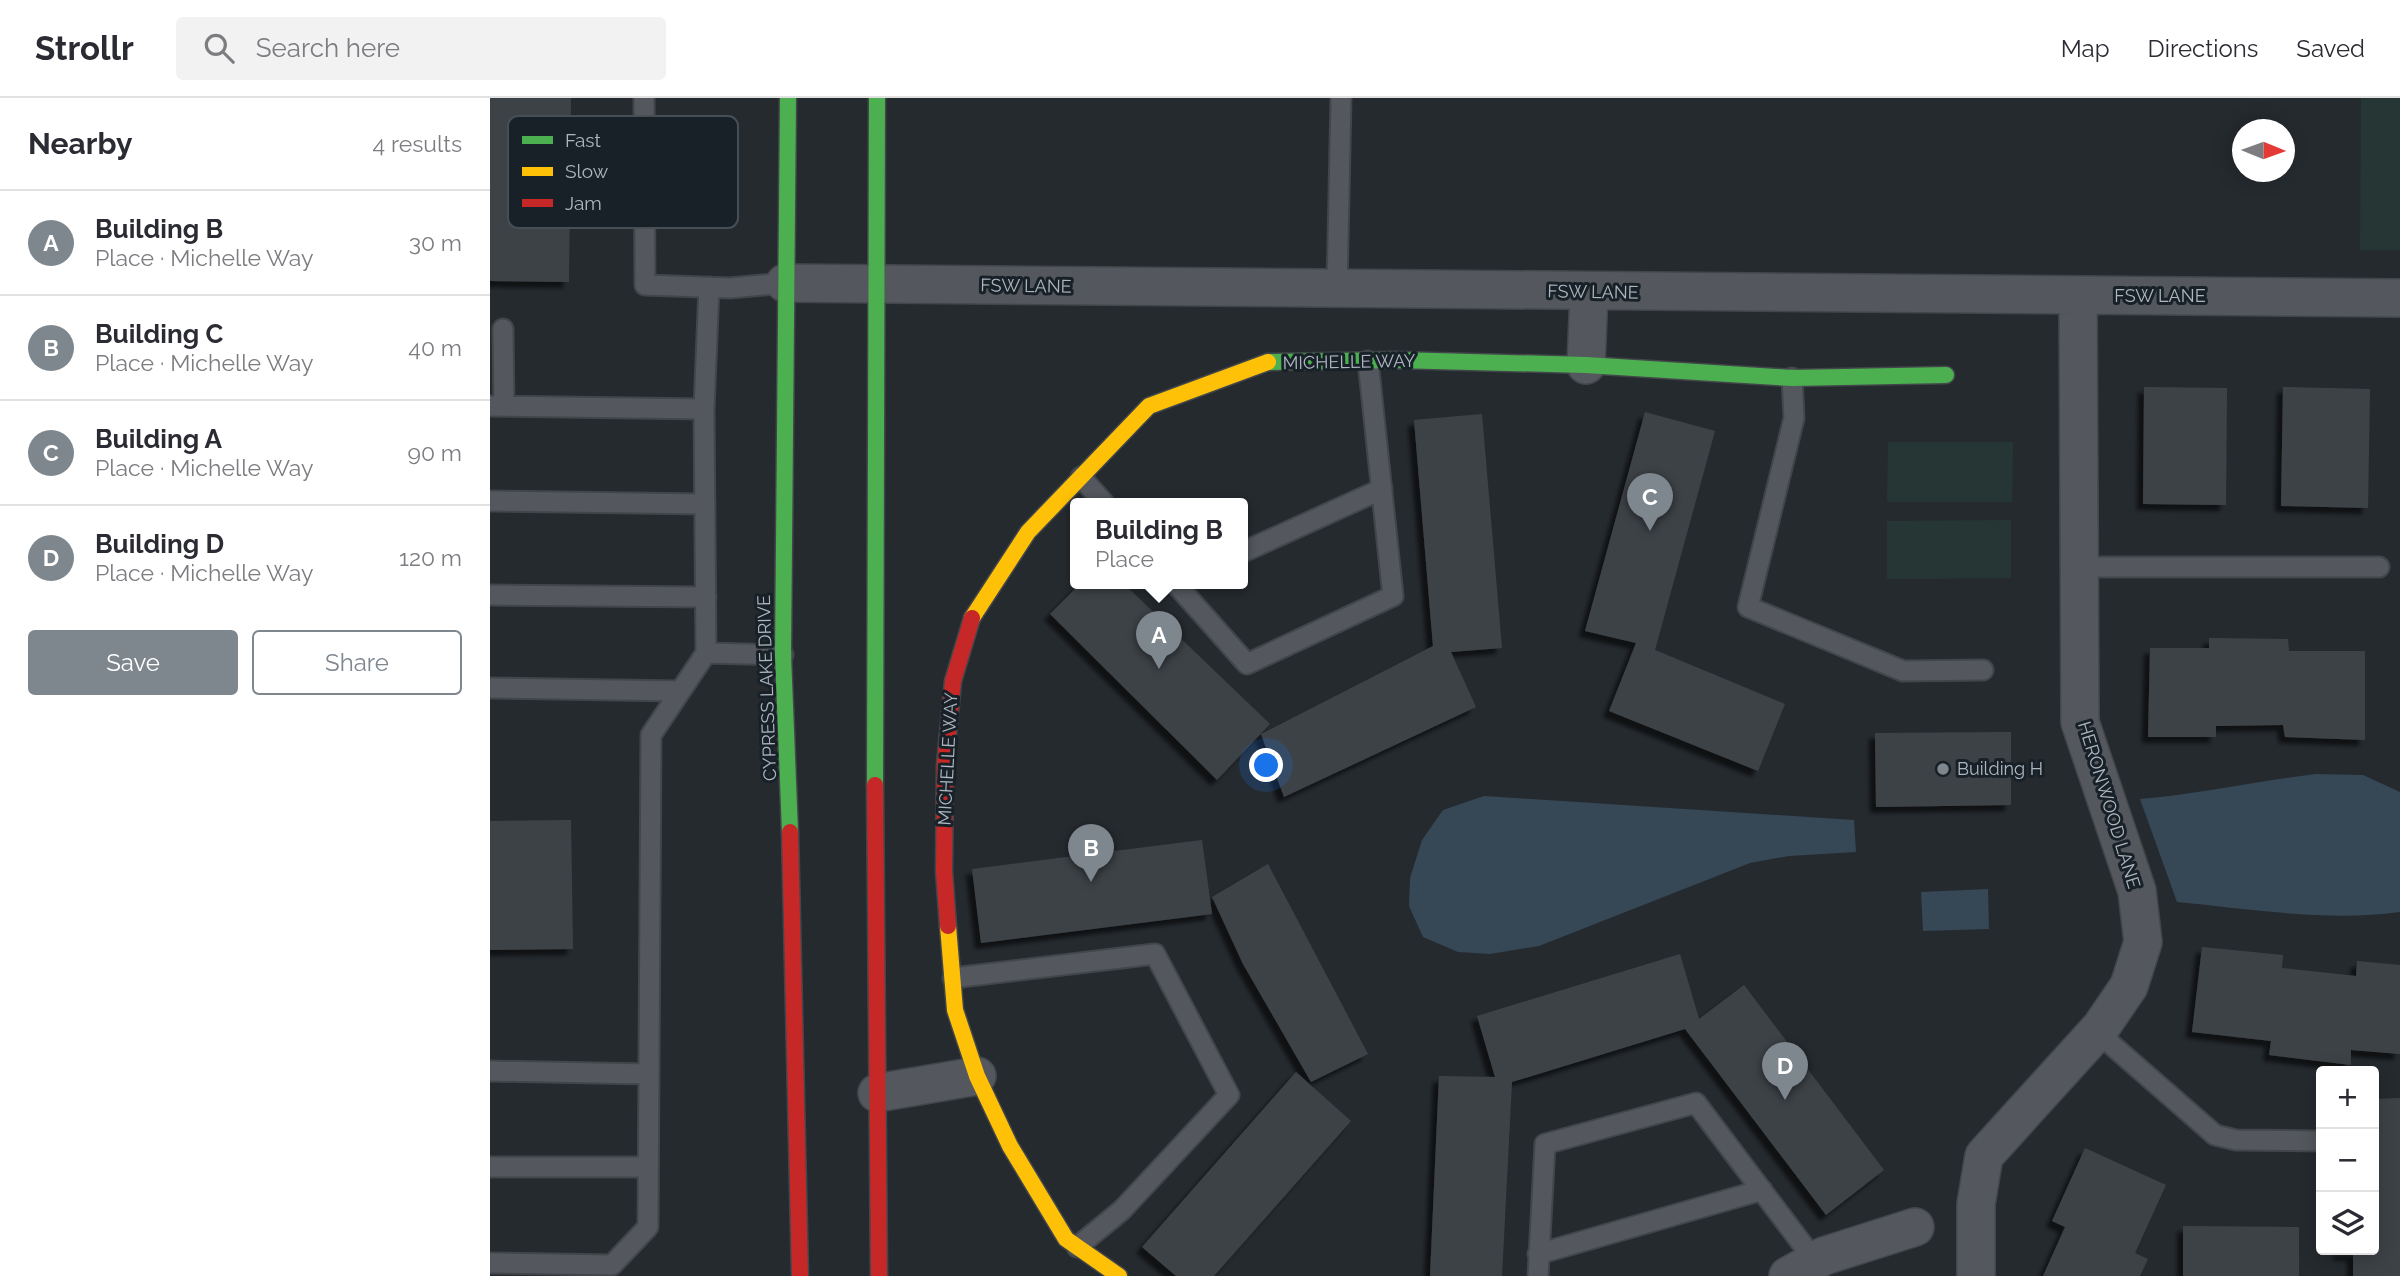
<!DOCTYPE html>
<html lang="en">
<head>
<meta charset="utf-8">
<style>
  :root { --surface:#fff; --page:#f2f2f3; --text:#2b2b33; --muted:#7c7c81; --line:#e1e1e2; --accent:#7e868e }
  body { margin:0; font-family:Raleway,sans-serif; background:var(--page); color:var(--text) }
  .controls { position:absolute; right:21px; bottom:21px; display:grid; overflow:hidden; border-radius:7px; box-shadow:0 4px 18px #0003 }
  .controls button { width:63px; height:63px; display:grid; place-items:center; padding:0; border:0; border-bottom:2px solid var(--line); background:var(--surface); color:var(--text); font:35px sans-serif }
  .compass { position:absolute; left:1742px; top:21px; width:63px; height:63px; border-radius:50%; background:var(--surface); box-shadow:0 4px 18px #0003; rotate:91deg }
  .you { position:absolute; left:777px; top:668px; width:24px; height:24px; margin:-18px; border:5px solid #fff; border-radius:50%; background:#1a73e8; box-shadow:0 0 0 10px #1a73e833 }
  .badge { display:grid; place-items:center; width:46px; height:46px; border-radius:50%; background:var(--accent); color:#fff; font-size:23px; font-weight:700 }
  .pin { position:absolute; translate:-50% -58px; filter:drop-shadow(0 2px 4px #0008) }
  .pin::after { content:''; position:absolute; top:37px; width:24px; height:21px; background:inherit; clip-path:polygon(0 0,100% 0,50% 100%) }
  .popup { position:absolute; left:580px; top:400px; width:178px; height:91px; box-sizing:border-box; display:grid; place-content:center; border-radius:7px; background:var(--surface); filter:drop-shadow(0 2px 5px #0005); font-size:23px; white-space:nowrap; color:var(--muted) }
  .popup b { font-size:26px; color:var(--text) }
  .popup::after { content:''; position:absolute; left:50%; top:100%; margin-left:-14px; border:14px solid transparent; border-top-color:var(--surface) }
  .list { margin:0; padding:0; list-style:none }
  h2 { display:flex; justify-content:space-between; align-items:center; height:91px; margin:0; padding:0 28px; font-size:30px }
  h2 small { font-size:23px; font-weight:400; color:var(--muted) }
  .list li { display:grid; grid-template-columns:46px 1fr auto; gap:21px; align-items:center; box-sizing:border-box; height:105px; padding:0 28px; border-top:2px solid var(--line) }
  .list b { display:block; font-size:26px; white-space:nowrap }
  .list p { margin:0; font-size:23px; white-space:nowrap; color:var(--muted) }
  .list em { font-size:23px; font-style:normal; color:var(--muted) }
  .actions { display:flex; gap:14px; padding:21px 28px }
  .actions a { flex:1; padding:16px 0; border:2px solid var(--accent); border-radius:7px; text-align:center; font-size:24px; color:var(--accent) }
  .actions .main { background:var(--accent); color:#fff }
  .icon { flex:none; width:38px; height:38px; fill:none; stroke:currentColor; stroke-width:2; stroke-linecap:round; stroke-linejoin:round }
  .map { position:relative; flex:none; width:1910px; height:1178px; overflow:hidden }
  header { display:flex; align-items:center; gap:42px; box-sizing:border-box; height:98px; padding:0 35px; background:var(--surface); border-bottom:2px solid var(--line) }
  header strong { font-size:33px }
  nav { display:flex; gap:38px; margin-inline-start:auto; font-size:24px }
  .search { width:490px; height:63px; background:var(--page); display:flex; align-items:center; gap:18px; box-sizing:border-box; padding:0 24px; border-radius:7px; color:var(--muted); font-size:26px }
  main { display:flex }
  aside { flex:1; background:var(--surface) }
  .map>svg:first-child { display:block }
  .green { fill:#263635 }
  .water { fill:#364756 }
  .building { fill:#3e4347; filter:url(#shadow) }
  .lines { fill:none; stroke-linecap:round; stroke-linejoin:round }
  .lane-casing { stroke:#42464a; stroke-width:23 }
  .street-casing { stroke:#42464a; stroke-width:40 }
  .fast-casing { stroke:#42464a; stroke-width:19 }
  .slow-casing { stroke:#42464a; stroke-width:19 }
  .jam-casing { stroke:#42464a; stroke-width:19 }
  .lane { stroke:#54585e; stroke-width:19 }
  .street { stroke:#54585e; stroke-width:37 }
  .fast { stroke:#4caf50; stroke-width:16 }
  .slow { stroke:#ffc107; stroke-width:16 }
  .jam { stroke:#c62828; stroke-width:16 }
  .poi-dot { fill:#7e868e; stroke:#192128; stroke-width:2.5 }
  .labels { text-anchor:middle; stroke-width:6; stroke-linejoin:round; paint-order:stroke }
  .street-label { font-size:18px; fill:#aeb7c1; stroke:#192128 }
  .poi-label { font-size:18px; fill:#aeb7c1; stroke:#192128; text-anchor:start }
  .key { fill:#192128; stroke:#464e56; stroke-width:2 }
  .key-label { font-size:19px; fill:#aeb7c1 }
</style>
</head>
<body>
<header>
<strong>Strollr</strong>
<div class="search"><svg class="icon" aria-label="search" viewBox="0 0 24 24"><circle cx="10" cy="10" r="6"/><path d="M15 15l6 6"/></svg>Search here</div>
<nav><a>Map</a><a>Directions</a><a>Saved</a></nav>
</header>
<main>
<aside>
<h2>Nearby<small>4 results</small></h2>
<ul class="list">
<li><span class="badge">A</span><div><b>Building B</b><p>Place · Michelle Way</p></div><em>30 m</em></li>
<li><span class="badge">B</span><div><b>Building C</b><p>Place · Michelle Way</p></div><em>40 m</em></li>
<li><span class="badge">C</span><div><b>Building A</b><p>Place · Michelle Way</p></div><em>90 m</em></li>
<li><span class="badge">D</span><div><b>Building D</b><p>Place · Michelle Way</p></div><em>120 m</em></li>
</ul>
<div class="actions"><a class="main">Save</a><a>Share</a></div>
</aside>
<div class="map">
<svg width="1910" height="1178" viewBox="0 0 1910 1178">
  <defs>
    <filter id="shadow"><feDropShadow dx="-6" dy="6" stdDeviation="2" flood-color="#0009"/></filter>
  </defs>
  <rect width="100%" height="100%" fill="#252a2f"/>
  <path class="green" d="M1871 0H1910V152H1870Z
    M1398 344H1523L1522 404H1397Z
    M1521 422V480L1397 481V423Z"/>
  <path class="water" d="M1826 676 1873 677 1910 694V814C1836 824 1761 811 1687 804L1650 701C1709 696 1767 683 1826 676Z
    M994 698 1364 722 1366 754 1299 758 1260 765 1049 848 1000 856 968 854 933 839 919 808 920 780 932 742 953 712Z
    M1498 791 1499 831 1433 833 1431 794Z"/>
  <path class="building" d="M0 0H81L79 184 0 183Z
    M1654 289 1737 290 1736 407 1653 406Z
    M1793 289 1880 291 1878 410 1791 408Z
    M1155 314 1225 333 1165 552 1295 606 1268 673 1119 613 1146 545 1095 533Z
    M992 316 1012 550 961 554 986 609 794 699 771 636 943 548 924 322Z
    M591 485H633L780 626 727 682 560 516Z
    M1719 540 1798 541 1799 553H1875V642L1795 639 1793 627 1726 628V639H1658L1660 550H1719Z
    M1521 634V707L1386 709 1385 635Z
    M81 722 83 851 0 852V723Z
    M712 742 722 816 491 845 482 771Z
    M778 766 878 956 821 984 753 866 722 799Z
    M1712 849 1793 857 1792 870 1866 878 1867 863 1910 867V956L1861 952V967L1779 957 1781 943 1702 934Z
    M1190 856 1209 921 1254 887 1394 1072 1336 1117 1195 931 1022 984 1012 1178H940L949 978 1005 979 987 918Z
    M806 974 861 1023 724 1178H686L652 1149Z
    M1910 1000V1178H1863V1157L1849 1156V1152H1884V1001Z
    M1595 1050 1676 1087 1645 1155 1658 1161 1650 1178H1553L1575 1129 1562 1123Z
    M1693 1128 1809 1129V1178H1693Z"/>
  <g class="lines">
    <g class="lane-casing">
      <path id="lane" d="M154 0 155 187 240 190 295 185
        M847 191 851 0
        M13 231 14 308
        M1302 280 1304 320 1258 509 1413 573 1493 572
        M0 308 214 311 219 189
        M591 379 614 405
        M0 403 215 406
        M753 454 892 391
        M1590 469H1889
        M685 485 757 566 903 498 878 263
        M0 497 216 499
        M216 555 293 557
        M0 590 190 593
        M463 880 665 856 739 997 632 1112 587 1149
        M1607 934 1725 1037 1746 1042 1831 1043
        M0 973 159 976
        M0 1069H158
        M1048 1156 1272 1092
        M0 1165 122 1167 158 1129 161 637 216 555 214 311
        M1048 1178 1055 1046 1206 1005 1325 1163"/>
    </g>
    <g class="street-casing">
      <path id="street" d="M295 185 1910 200
        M1096 267 1099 194
        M387 995 487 978
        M1298 1178 1334 1158 1425 1129
        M1486 1178V1106L1494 1058 1611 929 1639 888 1653 844 1647 793 1590 624 1588 198"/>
    </g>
    <g class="fast-casing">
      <path id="fast" d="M298 0 293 557 300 734
        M778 264 907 262 1096 267 1302 280 1456 277
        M385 687 387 0"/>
    </g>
    <g class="slow-casing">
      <path id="slow" d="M482 520 538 434 659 308 778 264
        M458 828 465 912 487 978 520 1048 576 1141 629 1178"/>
    </g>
    <g class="jam-casing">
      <path id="jam" d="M385 687 389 1178
        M300 734 310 1178
        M458 828 454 773 455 667 463 583 482 520"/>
    </g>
    <use href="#lane" class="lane"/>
    <use href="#street" class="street"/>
    <use href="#fast" class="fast"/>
    <use href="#slow" class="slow"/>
    <use href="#jam" class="jam"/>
  </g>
  <circle class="poi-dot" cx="1453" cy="671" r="7"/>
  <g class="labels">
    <g class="street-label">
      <text transform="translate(536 188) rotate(1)" y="6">FSW LANE</text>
      <text transform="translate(1103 194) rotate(1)" y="6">FSW LANE</text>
      <text x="1670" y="204">FSW LANE</text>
      <text transform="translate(859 264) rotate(-1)" y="6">MICHELLE WAY</text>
      <text transform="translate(277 590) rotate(-92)" y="6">CYPRESS LAKE DRIVE</text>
      <text transform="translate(458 661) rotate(-87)" y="6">MICHELLE WAY</text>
      <text transform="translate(1619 707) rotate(73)" y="6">HERONWOOD LANE</text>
    </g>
    <g class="poi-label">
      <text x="1467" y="677">Building H</text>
    </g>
  </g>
  <rect x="18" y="18" width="230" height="112" rx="10" class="key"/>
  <rect x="32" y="38" width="31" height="8" fill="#4caf50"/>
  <rect x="32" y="69" width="31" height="9" fill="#ffc107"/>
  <rect x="32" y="101" width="31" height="8" fill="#c62828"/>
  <g class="key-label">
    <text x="75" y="49">Fast</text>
    <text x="75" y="80">Slow</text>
    <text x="75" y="112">Jam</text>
  </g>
</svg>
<div class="controls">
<button>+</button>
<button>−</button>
<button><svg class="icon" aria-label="layers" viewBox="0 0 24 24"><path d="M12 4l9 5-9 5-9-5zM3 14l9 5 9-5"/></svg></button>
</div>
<svg class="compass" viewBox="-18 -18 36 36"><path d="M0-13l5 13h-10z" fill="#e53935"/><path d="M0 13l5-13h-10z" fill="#7c7c81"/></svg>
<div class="you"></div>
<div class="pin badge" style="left:669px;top:571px">A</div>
<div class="popup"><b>Building B</b>Place</div>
<div class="pin badge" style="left:601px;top:784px">B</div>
<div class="pin badge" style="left:1160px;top:433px">C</div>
<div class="pin badge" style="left:1295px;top:1002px">D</div>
</div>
</main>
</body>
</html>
